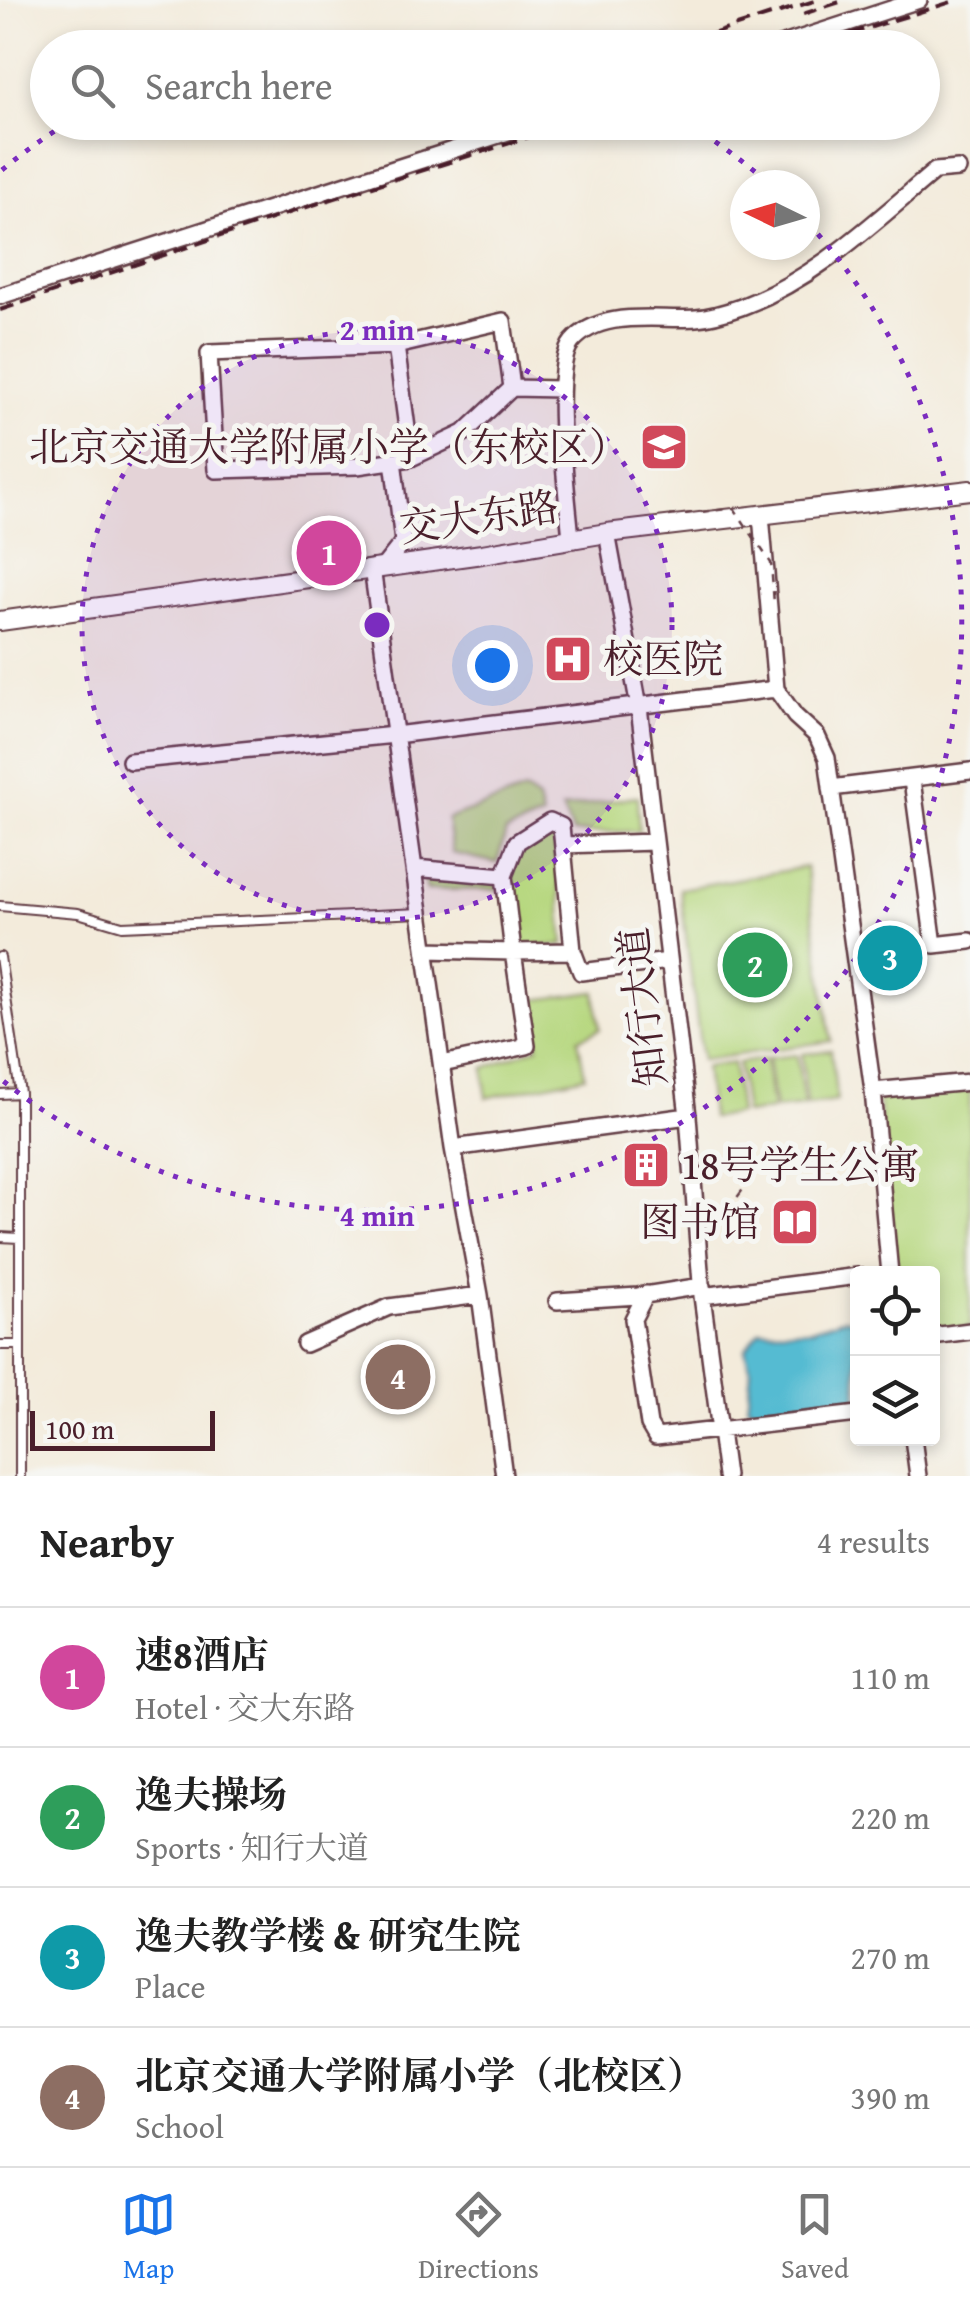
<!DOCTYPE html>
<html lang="en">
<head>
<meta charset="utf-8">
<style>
  :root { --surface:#fff; --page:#f2f2f2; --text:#222; --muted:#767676; --line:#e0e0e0; --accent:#1a73e8 }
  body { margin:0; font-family:"Gentium Book Plus","Noto Serif SC",serif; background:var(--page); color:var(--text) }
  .controls { position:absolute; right:30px; bottom:30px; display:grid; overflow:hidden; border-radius:10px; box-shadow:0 5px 15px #0003 }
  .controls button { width:90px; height:90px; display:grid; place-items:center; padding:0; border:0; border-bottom:2px solid var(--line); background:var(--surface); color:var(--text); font:50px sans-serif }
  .compass { position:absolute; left:730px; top:170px; width:90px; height:90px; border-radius:50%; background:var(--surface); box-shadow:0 5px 15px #0003; rotate:275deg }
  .scale { position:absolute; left:30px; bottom:25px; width:185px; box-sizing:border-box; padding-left:10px; border:5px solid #4a1f2b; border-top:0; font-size:28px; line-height:35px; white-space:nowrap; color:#4a1f2b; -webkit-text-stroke:8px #f6f6f2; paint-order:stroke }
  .you { position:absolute; left:492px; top:665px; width:35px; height:35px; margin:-25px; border:8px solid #fff; border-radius:50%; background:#1a73e8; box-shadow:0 0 0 15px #1a73e833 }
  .badge { display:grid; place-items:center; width:65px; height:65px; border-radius:50%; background:var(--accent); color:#fff; font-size:32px; font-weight:700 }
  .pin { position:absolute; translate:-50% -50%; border:5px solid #fff; box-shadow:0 2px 10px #0006 }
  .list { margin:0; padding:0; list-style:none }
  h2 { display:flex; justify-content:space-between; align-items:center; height:130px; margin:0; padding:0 40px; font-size:42px }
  h2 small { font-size:32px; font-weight:400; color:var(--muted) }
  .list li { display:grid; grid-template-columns:65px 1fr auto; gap:30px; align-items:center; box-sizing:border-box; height:140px; padding:0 40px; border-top:2px solid var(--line) }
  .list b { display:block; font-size:38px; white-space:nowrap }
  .list p { margin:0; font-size:32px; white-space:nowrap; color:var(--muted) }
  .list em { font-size:32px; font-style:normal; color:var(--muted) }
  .icon { flex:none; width:55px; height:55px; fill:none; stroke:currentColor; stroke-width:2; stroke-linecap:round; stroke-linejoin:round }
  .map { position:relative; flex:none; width:970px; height:1476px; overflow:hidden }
  .search { position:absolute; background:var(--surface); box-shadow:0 5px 15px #0003; left:30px; right:30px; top:30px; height:110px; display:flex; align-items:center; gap:25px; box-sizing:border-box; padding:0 35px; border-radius:55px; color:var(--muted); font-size:38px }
  .sheet { height:690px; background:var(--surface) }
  nav { display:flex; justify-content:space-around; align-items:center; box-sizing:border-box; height:140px; border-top:2px solid var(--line); background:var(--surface); font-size:28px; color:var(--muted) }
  nav a { display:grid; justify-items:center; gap:5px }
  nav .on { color:var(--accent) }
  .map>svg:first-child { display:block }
  .green { fill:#b6d77e; stroke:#807b54; stroke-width:2.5 }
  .water { fill:#54bbd2; stroke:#4f6d7e; stroke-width:2.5 }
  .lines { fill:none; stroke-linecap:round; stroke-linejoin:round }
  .service-casing { stroke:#633e45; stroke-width:12 }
  .minor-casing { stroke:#633e45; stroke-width:20 }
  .tertiary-casing { stroke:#633e45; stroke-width:22 }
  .path { stroke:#633e45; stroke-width:2.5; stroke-dasharray:8 8; stroke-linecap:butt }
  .service { stroke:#fff; stroke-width:8 }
  .minor { stroke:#fff; stroke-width:15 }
  .tertiary { stroke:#fff; stroke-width:18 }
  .rail { stroke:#4a1f2b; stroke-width:4; stroke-dasharray:15 8; stroke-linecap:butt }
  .path-bridge { stroke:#633e45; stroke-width:2.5; stroke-dasharray:8 8; stroke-linecap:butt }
  .ring { fill:none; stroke:#7b2cbf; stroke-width:5; stroke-dasharray:5 10 }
  .labels { text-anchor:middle; stroke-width:10; stroke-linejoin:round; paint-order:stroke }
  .poi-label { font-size:40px; fill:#4a1f2b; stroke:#f6f6f2; text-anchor:end }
  .street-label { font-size:40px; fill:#4a1f2b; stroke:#f6f6f2 }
  .centre { fill:#7b2cbf; stroke:#f6f6f2; stroke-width:5 }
  .ring-label { font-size:30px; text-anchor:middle; font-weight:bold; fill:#7b2cbf; stroke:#f6f6f2; stroke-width:10; stroke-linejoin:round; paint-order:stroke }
</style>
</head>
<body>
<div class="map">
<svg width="970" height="1476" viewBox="0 0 970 1476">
  <rect width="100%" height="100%" fill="#f6f6f2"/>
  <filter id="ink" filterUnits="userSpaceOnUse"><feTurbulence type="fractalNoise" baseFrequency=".01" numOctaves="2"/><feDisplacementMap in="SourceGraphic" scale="20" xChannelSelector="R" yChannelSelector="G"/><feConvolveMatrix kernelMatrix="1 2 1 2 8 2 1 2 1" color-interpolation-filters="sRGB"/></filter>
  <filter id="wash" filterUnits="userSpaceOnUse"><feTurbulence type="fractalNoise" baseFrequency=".0048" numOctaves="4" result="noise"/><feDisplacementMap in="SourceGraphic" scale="40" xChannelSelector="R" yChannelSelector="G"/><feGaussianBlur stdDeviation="2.25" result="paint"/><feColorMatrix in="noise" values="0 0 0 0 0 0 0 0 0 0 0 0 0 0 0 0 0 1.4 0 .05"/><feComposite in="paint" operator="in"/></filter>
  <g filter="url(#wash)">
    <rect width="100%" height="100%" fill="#f3ebdb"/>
    <path class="green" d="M525 791 538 800 542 817 506 832 497 863 452 853 447 819Z
      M637 796 639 831 573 833 562 809Z
      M547 829 555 833 564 945 518 947 509 878 519 849Z
      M806 867 831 1041 702 1060 680 889Z
      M423 874 496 879 499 889 427 890Z
      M595 992 600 1029 578 1039 585 1076 486 1098 484 1068 538 1047 534 1000Z
      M831 1050 837 1101 807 1105 802 1054Z
      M797 1055 804 1106 775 1109 768 1058Z
      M765 1059 772 1110 745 1114 738 1063Z
      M733 1063 739 1114 711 1118 705 1067Z
      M970 1086V1327L933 1332 932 1274 893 1273 878 1091Z"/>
    <path class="water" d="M845 1318 857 1321V1399C822 1409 783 1419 747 1406L751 1370 745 1350 760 1330 811 1329Z"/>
  </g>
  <g filter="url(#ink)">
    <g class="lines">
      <g class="service-casing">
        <path id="service" d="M0 906 78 913 122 926 421 913
          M0 957 20 1093V1476
          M0 1094 20 1093
          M0 1237 19 1238
          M0 1345H19"/>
      </g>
      <g class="minor-casing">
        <path id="minor" d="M771 48 919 0
          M0 296 539 122
          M396 346 411 458 464 433 512 388 560 389
          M411 458 357 466 216 470 209 353 396 346 503 321 512 388
          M761 515 776 689 795 716 817 736 827 758 873 1091 890 1274
          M607 533 639 707 688 1116 702 1296 726 1476
          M571 539C568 501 550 368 572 342 601 308 658 321 696 318 711 317 727 312 741 307 816 279 874 222 935 171L958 169
          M384 566 403 542 393 460
          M372 568 453 1148 480 1295 504 1476
          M130 761 395 735 776 689
          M912 780 934 945 970 941
          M831 788 970 771
          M563 845 655 842
          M414 868 504 876 513 952 573 951 581 972 669 961
          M504 876 517 842 550 821 561 826 573 951
          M426 950 513 952 527 1046 442 1064
          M873 1091 970 1082
          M453 1148 688 1116
          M646 1294 633 1319 649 1425 656 1437 858 1414
          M702 1296 858 1276
          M557 1301 638 1296 702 1286
          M932 1336 970 1331
          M305 1344 389 1307 480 1295
          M913 1438 918 1476"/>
      </g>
      <g class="tertiary-casing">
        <path id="tertiary" d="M0 621 482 554 607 533 970 490"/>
      </g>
      <path class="path" d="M711 1210 729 1208 771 1153 866 1145"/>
      <use href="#service" class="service"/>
      <use href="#minor" class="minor"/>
      <use href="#tertiary" class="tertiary"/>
      <path class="rail" d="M803 14 846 0
        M669 48 817 0
        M805 48 958 0
        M0 310 316 204 577 122"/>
      <path class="path-bridge" d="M669 516 734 508 771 563 774 604"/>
    </g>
  </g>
  <circle cx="377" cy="625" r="295" fill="#7b2cbf" fill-opacity=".12"/>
  <g class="ring">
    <circle cx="377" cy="625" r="295"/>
    <path d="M2 170A590 590 0 0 1 64 125M259 47A590 590 0 0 1 495 47M690 125A590 590 0 0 1 768 183M808 223A590 590 0 0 1 2 1080"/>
  </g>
  <defs>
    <g id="school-square" transform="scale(2.5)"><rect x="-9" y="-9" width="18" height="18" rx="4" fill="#d1495b" stroke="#f6f6f2"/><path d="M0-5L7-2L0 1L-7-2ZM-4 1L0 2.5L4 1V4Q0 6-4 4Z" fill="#fff"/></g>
    <g id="hospital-square" transform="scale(2.5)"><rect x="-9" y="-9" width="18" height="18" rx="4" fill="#d1495b" stroke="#f6f6f2"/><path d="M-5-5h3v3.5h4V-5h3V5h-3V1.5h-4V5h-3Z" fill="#fff"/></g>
    <g id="building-square" transform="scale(2.5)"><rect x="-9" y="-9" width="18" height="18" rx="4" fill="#d1495b" stroke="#f6f6f2"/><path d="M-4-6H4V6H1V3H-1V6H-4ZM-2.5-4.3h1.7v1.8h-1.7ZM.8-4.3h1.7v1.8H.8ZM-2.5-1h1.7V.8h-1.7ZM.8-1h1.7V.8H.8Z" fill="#fff"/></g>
    <g id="library-square" transform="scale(2.5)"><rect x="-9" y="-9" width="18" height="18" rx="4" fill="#d1495b" stroke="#f6f6f2"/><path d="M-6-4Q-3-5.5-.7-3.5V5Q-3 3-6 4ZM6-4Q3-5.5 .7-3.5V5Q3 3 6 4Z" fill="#fff"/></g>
  </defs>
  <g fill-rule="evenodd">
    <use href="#school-square" x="664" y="447"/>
    <use href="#hospital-square" x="568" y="659"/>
    <use href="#building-square" x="646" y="1165"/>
    <use href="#library-square" x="795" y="1222"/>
  </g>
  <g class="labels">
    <g class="poi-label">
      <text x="629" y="461">北京交通大学附属小学（东校区）</text>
      <text x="603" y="673" text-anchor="start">校医院</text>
      <text x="681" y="1179" text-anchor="start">18号学生公寓</text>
      <text x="760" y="1236">图书馆</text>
    </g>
    <g class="street-label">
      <text transform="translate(479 517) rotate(-8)" y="14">交大东路</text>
      <text transform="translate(642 1007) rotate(-97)" y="14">知行大道</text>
    </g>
  </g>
  <circle cx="377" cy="625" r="15" class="centre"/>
  <g class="ring-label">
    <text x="377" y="340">2 min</text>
    <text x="377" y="1226">4 min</text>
  </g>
</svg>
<div class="controls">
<button><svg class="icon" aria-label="locate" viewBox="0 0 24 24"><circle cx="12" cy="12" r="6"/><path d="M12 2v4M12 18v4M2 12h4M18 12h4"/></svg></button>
<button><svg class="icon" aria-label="layers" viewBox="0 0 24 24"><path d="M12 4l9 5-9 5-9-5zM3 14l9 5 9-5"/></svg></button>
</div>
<svg class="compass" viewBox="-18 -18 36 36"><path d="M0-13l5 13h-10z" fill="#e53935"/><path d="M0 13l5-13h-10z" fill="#767676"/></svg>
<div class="scale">100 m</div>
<div class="you"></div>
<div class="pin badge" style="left:329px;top:553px;background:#d1479c">1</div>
<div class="pin badge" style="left:755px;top:965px;background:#2e9e5b">2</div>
<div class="pin badge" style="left:890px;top:958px;background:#0f9aa8">3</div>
<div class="pin badge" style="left:398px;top:1377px;background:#8d6e63">4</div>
<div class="search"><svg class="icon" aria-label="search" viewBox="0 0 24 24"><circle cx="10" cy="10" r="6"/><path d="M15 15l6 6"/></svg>Search here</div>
</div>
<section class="sheet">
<h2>Nearby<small>4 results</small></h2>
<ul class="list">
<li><span class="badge" style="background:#d1479c">1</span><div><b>速8酒店</b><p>Hotel · 交大东路</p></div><em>110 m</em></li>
<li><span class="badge" style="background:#2e9e5b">2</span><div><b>逸夫操场</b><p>Sports · 知行大道</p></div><em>220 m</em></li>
<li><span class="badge" style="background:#0f9aa8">3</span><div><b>逸夫教学楼 &amp; 研究生院</b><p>Place</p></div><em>270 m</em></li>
<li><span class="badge" style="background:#8d6e63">4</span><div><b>北京交通大学附属小学（北校区）</b><p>School</p></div><em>390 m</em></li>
</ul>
</section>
<nav>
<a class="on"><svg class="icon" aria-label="map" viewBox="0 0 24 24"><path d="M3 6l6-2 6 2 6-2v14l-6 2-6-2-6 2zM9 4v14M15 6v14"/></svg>Map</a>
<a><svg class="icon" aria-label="directions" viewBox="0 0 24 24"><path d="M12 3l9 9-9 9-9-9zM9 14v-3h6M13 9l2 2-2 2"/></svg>Directions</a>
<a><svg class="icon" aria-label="saved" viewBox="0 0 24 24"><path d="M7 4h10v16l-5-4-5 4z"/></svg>Saved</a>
</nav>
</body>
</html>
